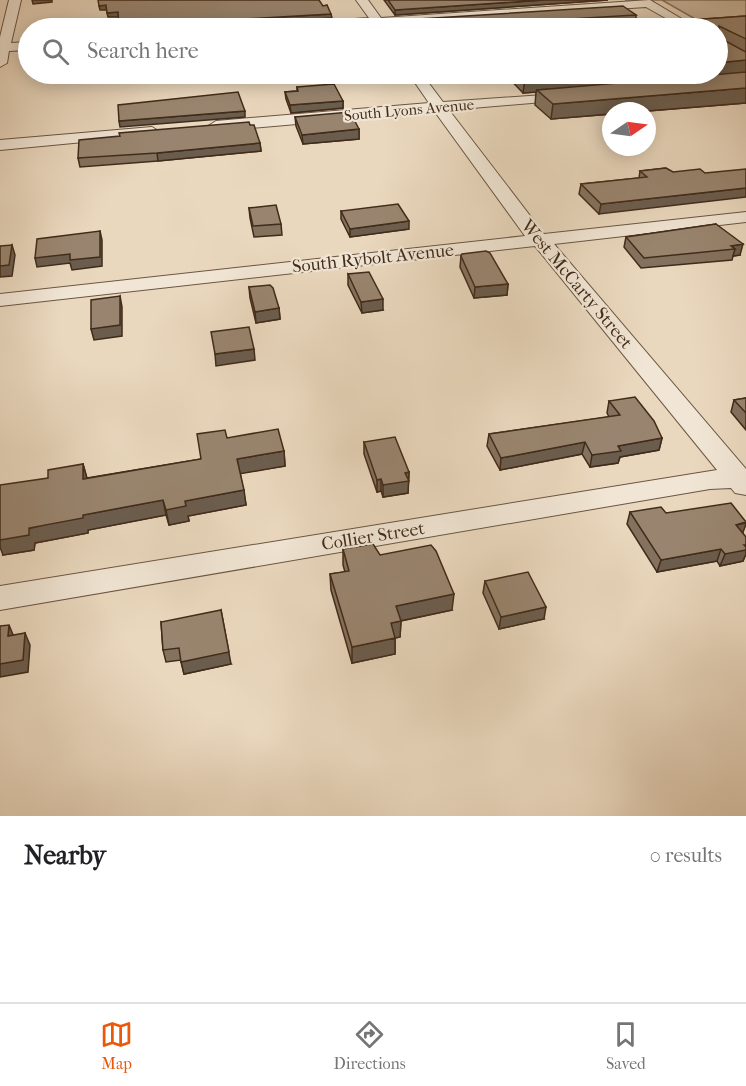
<!DOCTYPE html>
<html lang="en">
<head>
<meta charset="utf-8">
<style>
  :root { --surface:#fff; --page:#f6f6f6; --text:#202124; --muted:#757577; --line:#e0e0e0; --accent:#ea580c }
  body { margin:0; font-family:"IM FELL French Canon",serif; background:var(--page); color:var(--text) }
  .compass { position:absolute; left:602px; top:102px; width:54px; height:54px; border-radius:50%; background:var(--surface); box-shadow:0 3px 15px #0003; rotate:77deg }
  .list { margin:0; padding:0; list-style:none }
  h2 { display:flex; justify-content:space-between; align-items:center; height:78px; margin:0; padding:0 24px; font-size:26px }
  h2 small { font-size:20px; font-weight:400; color:var(--muted) }
  .icon { flex:none; width:33px; height:33px; fill:none; stroke:currentColor; stroke-width:2; stroke-linecap:round; stroke-linejoin:round }
  .map { position:relative; flex:none; width:746px; height:816px; overflow:hidden }
  .search { position:absolute; background:var(--surface); box-shadow:0 3px 15px #0003; left:18px; right:18px; top:18px; height:66px; display:flex; align-items:center; gap:15px; box-sizing:border-box; padding:0 21px; border-radius:33px; color:var(--muted); font-size:22px }
  .sheet { height:186px; background:var(--surface) }
  nav { display:flex; justify-content:space-around; align-items:center; box-sizing:border-box; height:84px; border-top:2px solid var(--line); background:var(--surface); font-size:16px; color:var(--muted) }
  nav a { display:grid; justify-items:center; gap:3px }
  nav .on { color:var(--accent) }
  .map>svg:first-child { display:block }
  .green { fill:#cdbba2; stroke:#87735e; stroke-width:1.5 }
  .lines { fill:none; stroke-linecap:round; stroke-linejoin:round }
  .minor-casing { stroke:#6b5643; stroke-width:2 }
  .minor { fill:#f1e6d5; fill-rule:evenodd }
  .wall { fill:#84725f; stroke:#412b1a; stroke-width:1.5 }
  .shaded-wall { fill:#6b5d4e; stroke:#412b1a; stroke-width:1.5 }
  .building { fill:#99856f; stroke:#412b1a; stroke-width:1.5 }
  .labels { text-anchor:middle; stroke-width:4.5; stroke-linejoin:round; paint-order:stroke }
  .far-street-label { font-size:15px; fill:#412b1a; stroke:#f1e6d5 }
  .street-label { font-size:18px; fill:#412b1a; stroke:#f1e6d5 }
</style>
</head>
<body>
<div class="map">
<svg width="746" height="816" viewBox="0 0 746 816">
  <rect width="100%" height="100%" fill="#ead8be"/>
  <filter id="stains"><feTurbulence type="fractalNoise" baseFrequency=".00333" numOctaves="4"/><feColorMatrix values="0 0 0 0 .2 0 0 0 0 .09 0 0 0 0 .02 0 0 0 .5 -.17"/></filter>
  <radialGradient id="worn" r=".72"><stop offset=".6" stop-color="#630" stop-opacity="0"/><stop offset="1" stop-color="#630" stop-opacity=".3"/></radialGradient>
  <path class="green" d="M625 0H746V25L711 28 662 0Z"/>
  <g class="lines">
    <g class="minor-casing">
      <path id="minor" d="M9 0H21L11 43 28 42V50L9 51 7 63 0 67V37Z
        M356 0H368L381 18 650 0 697 28H683L646 7 385 24 388 28H376L374 25 274 28 280 24 369 18Z
        M409 74H422L443 102 572 93 574 96 567 100 449 110 544 234 746 212V222L554 244 746 469V495L735 493 731 488 710 489 0 610V586L717 470 535 246 0 306V294L525 236 435 112 216 131 208 126 216 121 429 103Z
        M152 127 160 132 157 135 0 150V140Z"/>
    </g>
    <use href="#minor" class="minor"/>
  </g>
  <path class="wall" d="M384 0H608L395 15Z
    M636 15V20L500 28H405L403 25V20Z
    M746 16V103L551 119 535 105 536 92 523 93 507 76 508 74H717V28H660L661 22Z
    M297 87 343 101V108L291 113 286 99 285 92 297 91Z
    M295 117 359 129V139L303 144 296 126Z
    M250 125 260 143 261 151 158 161 80 167 78 158Z
    M666 168 599 214 579 194 581 184 639 178 640 171Z
    M249 208 281 224 282 235 254 237 250 218Z
    M341 211 409 229 350 237 341 219Z
    M716 224 740 255 733 256 732 260 641 268 624 247 626 237Z
    M461 256 508 284 507 295 474 298 460 267Z
    M348 274 383 310 362 313 348 285Z
    M249 287 279 308 280 319 256 323 250 298Z
    M746 398V430L731 412 734 400Z
    M609 401 662 438 659 450 620 457 618 463 590 467 582 454 500 470 487 446 489 434 609 417 607 413Z
    M227 438 284 451 285 466 240 473 246 505 188 516 189 521 169 525 166 515 88 530V533L35 543 34 550 3 555 48 478 83 464 87 478 201 459Z
    M364 442 409 472 408 493 383 497 381 491 377 492 364 454Z
    M630 512 666 513 743 533 745 556 743 561 720 566 717 561 657 572 627 524Z
    M343 549 380 555 452 610 401 621 400 637 395 638V654L352 663 331 590 330 574 345 572 343 565Z
    M485 581 544 619 499 629 483 593Z
    M161 622 231 664 184 674 181 660 166 662 163 650Z"/>
  <path class="shaded-wall" d="M32 0H52V2L33 4Z
    M544 0H608L395 15V10Z
    M106 5 107 10H100L99 6Z
    M118 12 119 17H108L107 13Z
    M331 14 332 18 245 24V19Z
    M746 60V74L537 90 536 92 523 93 525 79 586 74H717V63Z
    M746 88V103L647 111H611V114L551 119 553 104Z
    M343 101V108L291 113 290 105Z
    M245 111V117L120 127 119 121Z
    M359 129V139L303 144 302 135Z
    M260 143 261 151 158 161 157 153Z
    M746 188V197L599 214 601 204Z
    M409 221V229L350 237V229Z
    M100 231 102 240V266L72 270 70 263 37 267 35 258Z
    M743 244 740 255 733 256 735 249 731 246Z
    M12 245 15 255 12 276 0 277V266Z
    M508 284 507 295 474 298 475 287Z
    M120 296 122 307V336L94 340 91 329Z
    M383 299V310L362 313 361 302Z
    M279 308 280 319 256 323 255 312Z
    M254 349 255 360 216 366 215 354Z
    M662 438 659 450 620 457 618 463 590 467 592 455 618 446Z
    M585 442 582 454 500 470 501 458Z
    M284 451 285 466 239 474 237 459Z
    M83 464 87 479H83Z
    M409 472 408 493 383 497V485L405 473Z
    M381 479V491L377 492V480Z
    M244 490 246 505 188 516 189 521 169 525 166 510 185 501Z
    M163 500 166 515 88 530V533L35 543 34 550 3 555 0 547V536L83 515Z
    M746 523V524L742 535 736 525Z
    M746 545V556H745L743 561 720 566 725 554Z
    M721 549 717 561 657 572 661 560Z
    M454 594 452 610 395 622 396 606Z
    M546 607 544 619 499 629 501 617Z
    M221 610 231 664 184 674 181 662Z
    M401 621 400 637 391 639V623Z
    M9 625 14 637 8 636Z
    M25 633 30 645 28 672 0 677V664Z
    M395 638V654L352 663V647Z"/>
  <path class="building" d="M98 0H319L323 6 327 5 331 14 245 19 248 28H119L118 12 107 13 106 5 99 6Z
    M388 0H544L395 10Z
    M623 6 636 15 418 28H409L403 20Z
    M746 16V39L719 26 720 38 746 52V60L717 63V28H671L661 22Z
    M337 24 340 28H287L286 26Z
    M746 72V88L553 104 537 90Z
    M520 74H586L525 79Z
    M334 84 343 101 290 105 285 92 298 91 297 87Z
    M238 92 245 111 119 121 118 105Z
    M350 112 359 129 302 135 295 117Z
    M249 122 250 125H254L260 143 157 153 78 158 79 140 120 136 119 133Z
    M666 168 673 172 700 169 705 173 746 169V188L601 204 581 184 647 177 640 171Z
    M398 204 409 221 350 229 341 211Z
    M276 205 281 224 253 226 249 208Z
    M716 224 743 244 731 246 735 249 644 258 626 237Z
    M100 231V257L70 260V254L35 258 37 239Z
    M12 245 9 265 0 266V246Z
    M486 251 490 253 508 284 475 287 461 256 462 254Z
    M369 272 383 299 361 302 348 274Z
    M270 285 273 288 279 308 255 312 249 287Z
    M120 296V325L91 329V300Z
    M249 327 254 349 215 354 211 332Z
    M635 397 654 421 662 438 618 446 621 451 592 455 585 442 501 458 489 434 620 415 609 401Z
    M746 398V413L734 400Z
    M278 429 284 451 237 459 244 490 185 501 186 506 166 510 163 500 83 515V518L29 528V535L0 540V485L48 478V470L83 464V479L201 459 197 434 225 430 227 438Z
    M395 437 409 472 405 473 409 481 383 485 381 479 377 480 364 442Z
    M731 503 746 522 736 525 746 537V545H744L746 547V550L725 554 721 549 661 560 630 512 661 507 666 513Z
    M373 544 380 555 431 545 436 551 454 594 396 606 401 621 391 623 395 638 352 647 330 574 349 571 343 549Z
    M528 572 546 607 501 617 485 581Z
    M221 610 229 652 181 662 179 648 163 650 161 622Z
    M9 625 8 636 25 633 23 660 0 664V626Z"/>
  <g class="labels">
    <g class="far-street-label">
      <text transform="translate(409 110) rotate(-5)" y="5">South Lyons Avenue</text>
    </g>
    <g class="street-label">
      <text transform="translate(373 258) rotate(-6)" y="6">South Rybolt Avenue</text>
      <text transform="translate(577 284) rotate(50)" y="6">West McCarty Street</text>
      <text transform="translate(373 536) rotate(-9)" y="6">Collier Street</text>
    </g>
  </g>
  <rect width="100%" height="100%" filter="url(#stains)"/>
  <rect width="100%" height="100%" fill="url(#worn)"/>
</svg>
<svg class="compass" viewBox="-18 -18 36 36"><path d="M0-13l5 13h-10z" fill="#e53935"/><path d="M0 13l5-13h-10z" fill="#757577"/></svg>
<div class="search"><svg class="icon" aria-label="search" viewBox="0 0 24 24"><circle cx="10" cy="10" r="6"/><path d="M15 15l6 6"/></svg>Search here</div>
</div>
<section class="sheet">
<h2>Nearby<small>0 results</small></h2>
<ul class="list">
</ul>
</section>
<nav>
<a class="on"><svg class="icon" aria-label="map" viewBox="0 0 24 24"><path d="M3 6l6-2 6 2 6-2v14l-6 2-6-2-6 2zM9 4v14M15 6v14"/></svg>Map</a>
<a><svg class="icon" aria-label="directions" viewBox="0 0 24 24"><path d="M12 3l9 9-9 9-9-9zM9 14v-3h6M13 9l2 2-2 2"/></svg>Directions</a>
<a><svg class="icon" aria-label="saved" viewBox="0 0 24 24"><path d="M7 4h10v16l-5-4-5 4z"/></svg>Saved</a>
</nav>
</body>
</html>
